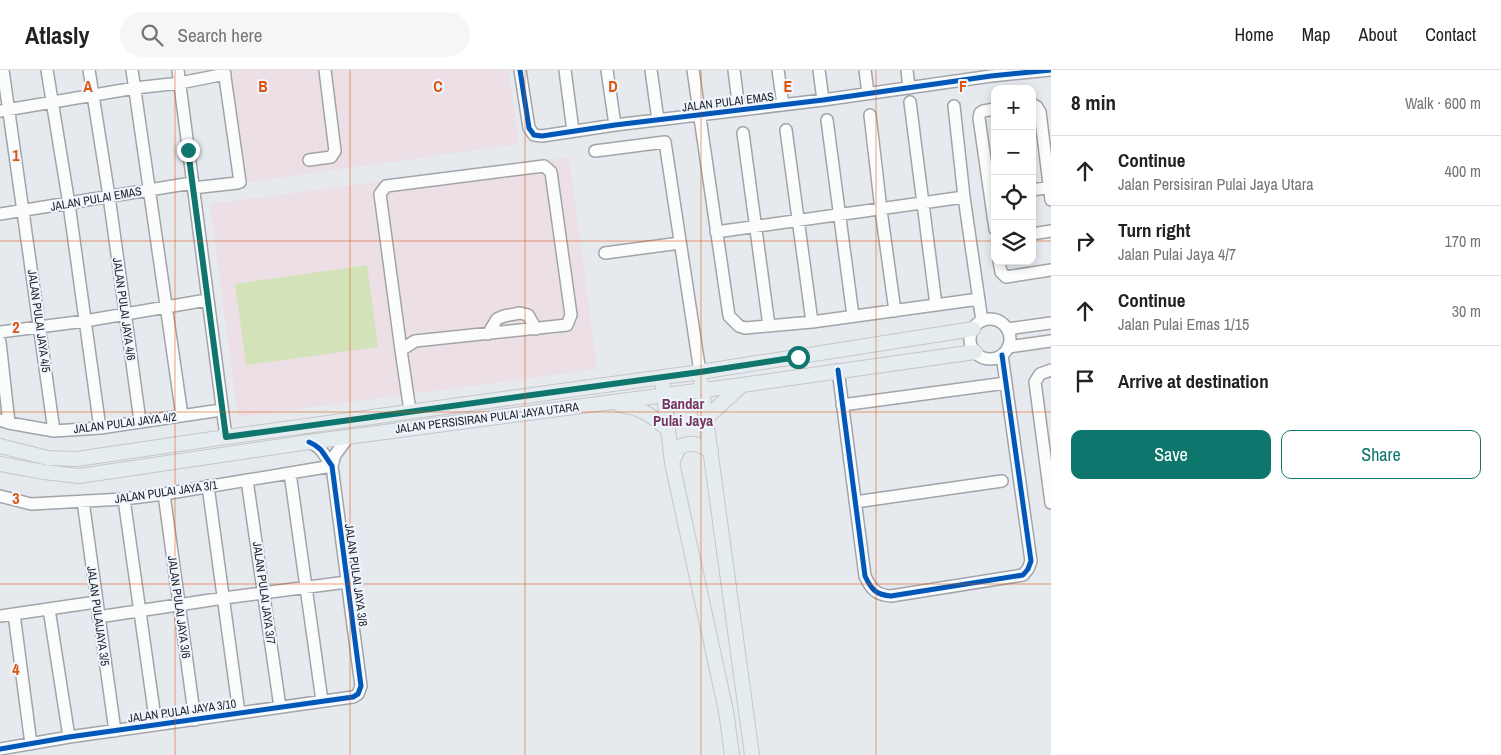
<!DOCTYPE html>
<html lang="en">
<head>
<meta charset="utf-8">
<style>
  :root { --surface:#fff; --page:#f6f6f6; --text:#222; --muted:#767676; --line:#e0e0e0; --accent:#0f766e }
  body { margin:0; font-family:"Archivo Narrow",sans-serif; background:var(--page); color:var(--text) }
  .controls { position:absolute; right:15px; top:15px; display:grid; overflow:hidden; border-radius:10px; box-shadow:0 2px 8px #0003 }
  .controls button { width:45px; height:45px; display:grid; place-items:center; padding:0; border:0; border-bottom:1px solid var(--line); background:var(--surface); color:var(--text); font:25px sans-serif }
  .stop { position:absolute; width:15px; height:15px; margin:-11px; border:4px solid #0f766e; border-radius:50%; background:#fff }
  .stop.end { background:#0f766e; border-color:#fff; box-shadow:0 1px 5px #0008 }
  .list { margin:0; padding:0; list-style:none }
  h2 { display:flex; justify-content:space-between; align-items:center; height:65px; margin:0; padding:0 20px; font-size:21px }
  h2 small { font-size:16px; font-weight:400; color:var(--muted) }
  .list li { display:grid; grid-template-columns:32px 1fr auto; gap:15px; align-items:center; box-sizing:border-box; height:70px; padding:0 20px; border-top:1px solid var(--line) }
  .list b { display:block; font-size:19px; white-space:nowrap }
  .list p { margin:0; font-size:16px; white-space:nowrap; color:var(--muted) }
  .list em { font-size:16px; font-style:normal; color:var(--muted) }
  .actions { display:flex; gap:10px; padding:15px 20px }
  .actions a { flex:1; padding:11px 0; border:1px solid var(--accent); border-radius:10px; text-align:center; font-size:18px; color:var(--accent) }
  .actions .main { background:var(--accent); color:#fff }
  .icon { flex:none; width:28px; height:28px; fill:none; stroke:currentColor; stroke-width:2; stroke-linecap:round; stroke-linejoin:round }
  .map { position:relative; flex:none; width:1051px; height:685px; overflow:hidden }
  header { display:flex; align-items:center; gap:30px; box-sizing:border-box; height:70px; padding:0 25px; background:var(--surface); border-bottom:1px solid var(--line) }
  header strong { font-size:24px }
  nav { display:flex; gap:28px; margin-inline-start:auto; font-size:18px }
  .search { width:350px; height:45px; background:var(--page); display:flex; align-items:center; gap:12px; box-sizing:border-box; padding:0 18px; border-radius:28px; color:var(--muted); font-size:19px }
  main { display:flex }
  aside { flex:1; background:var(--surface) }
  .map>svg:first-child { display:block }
  .education { fill:#ecdfe5 }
  .grass { fill:#d4e2b9 }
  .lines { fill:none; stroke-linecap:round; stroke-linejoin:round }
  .minor-casing { stroke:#a2a4a8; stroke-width:14 }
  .major-casing { stroke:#c5c6c8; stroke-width:16 }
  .minor { stroke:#fbfcfc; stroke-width:11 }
  .major { stroke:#e5ecf0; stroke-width:14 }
  .cycleway-casing { stroke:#f0f6ff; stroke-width:8 }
  .cycleway { stroke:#0057b8; stroke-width:5 }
  .route { stroke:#0f766e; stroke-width:6 }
  .grid { fill:none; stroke:#de560d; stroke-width:1; stroke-opacity:0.55 }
  .labels { text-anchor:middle; stroke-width:4; stroke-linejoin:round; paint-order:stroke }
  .street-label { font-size:12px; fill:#1e2023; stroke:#f0f6ff }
  .quarter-label { font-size:15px; font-weight:bold; fill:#75365c; stroke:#f0f6ff }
  .grid-label { font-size:16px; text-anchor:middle; font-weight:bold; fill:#de560d; stroke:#f0f6ff; stroke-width:4; stroke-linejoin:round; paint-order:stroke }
</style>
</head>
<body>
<header>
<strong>Atlasly</strong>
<div class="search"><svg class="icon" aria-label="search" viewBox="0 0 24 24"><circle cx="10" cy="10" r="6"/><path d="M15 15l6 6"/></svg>Search here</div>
<nav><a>Home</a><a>Map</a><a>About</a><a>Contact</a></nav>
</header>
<main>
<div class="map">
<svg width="1051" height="685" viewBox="0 0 1051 685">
  <rect width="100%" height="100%" fill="#e6e9ee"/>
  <path class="education" d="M229 0H508L519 74 248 112Z
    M569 87 597 299 238 347 210 134Z"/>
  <path class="grass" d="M367 195 378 277 246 295 235 214Z"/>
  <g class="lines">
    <g class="minor-casing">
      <path id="minor" d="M3 0 54 361
        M47 0 69 134 100 358
        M89 0 109 126 140 351
        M132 0 182 346
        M178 0 226 367
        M520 0 529 58 534 65 542 66 615 55 823 30 991 6 1051 0
        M565 0 573 61
        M607 0 615 55
        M651 0 658 50
        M693 0 729 246 739 256 745 258 812 252 979 229
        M734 0 739 40
        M778 0 783 35
        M819 0 823 30
        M865 0 868 23
        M907 0 909 18
        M910 32 936 235
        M1032 34 1037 37 1040 42 1051 130
        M954 36 964 127 982 251
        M995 39 983 41 980 43 979 48 995 159
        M0 41 135 18 180 13 225 4
        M870 45 881 140 895 241
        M827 50 853 246
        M786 60 812 252
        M743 63 769 256
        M595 81 665 72 700 302
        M309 90 331 87 335 81 325 0
        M193 118 237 113 240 112 224 0
        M1032 120 1051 117
        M0 144 192 113
        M716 162 964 127
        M1032 164 1051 161
        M605 183 680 173
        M999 191 1001 202 1006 207 1051 200
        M970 269a20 20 0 1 1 40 0a20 20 0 1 1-40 0Z
        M1007 259 1051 253
        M0 262 85 251 207 230
        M488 264 497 249 504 246 520 243 528 245 536 259
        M0 272 9 353
        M1008 277 1051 271
        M401 280 380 124 386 116 544 96 551 102 571 245 567 255 415 271 401 280 410 341
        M838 300 865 506C871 519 876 525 891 526L1023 505 1028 499 1031 491 1002 285
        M1051 300 1040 304 1035 312 1051 433
        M842 335 1006 313
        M0 350 9 353 54 361 100 358 221 340
        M332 396 335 385 349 366
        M290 403 322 631
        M247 410 280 637
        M208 416 239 643
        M164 424 195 650
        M0 426 31 434 124 429 164 424 332 396
        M124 429 156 655
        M83 431 115 661
        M855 432 1002 411
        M49 539 69 667
        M14 544 31 674
        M0 546 96 532
        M98 547 224 528 347 512
        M0 679 69 667 353 627 358 624 361 616 332 396C323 384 323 378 309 372"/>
    </g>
    <g class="major-casing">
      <path id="major" d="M701 313 752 685
        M663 317 672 393 726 641 732 685
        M620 335C643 338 650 345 668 359
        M706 348 742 315
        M0 376 48 388 77 389 226 367 700 302 973 259
        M672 393 679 377C692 371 699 374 711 381
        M0 394 44 402 79 406 309 372 742 315 975 282"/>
    </g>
    <use href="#minor" class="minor"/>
    <use href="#major" class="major"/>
    <g class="cycleway-casing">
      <path id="cycleway" d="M520 0 529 58 534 65 542 66 615 55 823 30 991 6 1051 0
        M838 300 865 506C871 519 876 525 891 526L1023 505 1028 499 1031 491 1002 285
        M0 679 69 667 353 627 358 624 361 616 332 396C323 384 323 378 309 372"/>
    </g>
    <use href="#cycleway" class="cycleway"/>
  </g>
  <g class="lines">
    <path class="route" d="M188 80 226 367 700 302 798 287"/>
  </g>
  <path class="grid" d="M175 0V685M350 0V685M525 0V685M701 0V685M876 0V685M0 171H995M1032 171H1051M0 342H1051M0 514H1051"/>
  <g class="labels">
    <g class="street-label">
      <text transform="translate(728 32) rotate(-7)" y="4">JALAN PULAI EMAS</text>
      <text transform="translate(96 129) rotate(-10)" y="4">JALAN PULAI EMAS</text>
      <text transform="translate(124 239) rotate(82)" y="4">JALAN PULAI JAYA 4/6</text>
      <text transform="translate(39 251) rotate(82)" y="4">JALAN PULAI JAYA 4/5</text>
      <text transform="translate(487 348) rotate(-7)" y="4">JALAN PERSISIRAN PULAI JAYA UTARA</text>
      <text transform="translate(125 353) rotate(-7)" y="4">JALAN PULAI JAYA 4/2</text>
      <text transform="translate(166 422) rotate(-8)" y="4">JALAN PULAI JAYA 3/1</text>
      <text transform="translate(356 505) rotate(82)" y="4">JALAN PULAI JAYA 3/8</text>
      <text transform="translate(264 523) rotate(82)" y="4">JALAN PULAI JAYA 3/7</text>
      <text transform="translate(179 537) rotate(82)" y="4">JALAN PULAI JAYA 3/6</text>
      <text transform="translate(98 546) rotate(82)" y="4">JALAN PULAIJAYA 3/5</text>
      <text transform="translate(182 641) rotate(-8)" y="4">JALAN PULAI JAYA 3/10</text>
    </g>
    <g class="quarter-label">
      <text x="683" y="339">Bandar<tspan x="683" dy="17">Pulai Jaya</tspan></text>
    </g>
  </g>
  <g class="grid-label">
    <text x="88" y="22">A</text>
    <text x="263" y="22">B</text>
    <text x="438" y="22">C</text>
    <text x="613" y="22">D</text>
    <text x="788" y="22">E</text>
    <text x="963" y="22">F</text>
    <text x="16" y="91">1</text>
    <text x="16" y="263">2</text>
    <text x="16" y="434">3</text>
    <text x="16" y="605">4</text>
  </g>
</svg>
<div class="controls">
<button>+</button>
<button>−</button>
<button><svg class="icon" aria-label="locate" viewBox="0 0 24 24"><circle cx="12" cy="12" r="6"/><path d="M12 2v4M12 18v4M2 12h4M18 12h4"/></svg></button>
<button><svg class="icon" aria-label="layers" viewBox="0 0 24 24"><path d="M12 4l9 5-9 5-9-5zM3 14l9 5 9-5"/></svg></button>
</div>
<div class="stop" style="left:798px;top:287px"></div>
<div class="stop end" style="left:188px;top:80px"></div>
</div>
<aside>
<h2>8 min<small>Walk · 600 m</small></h2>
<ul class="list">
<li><svg class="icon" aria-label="ahead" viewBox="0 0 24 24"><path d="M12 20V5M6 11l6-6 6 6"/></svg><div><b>Continue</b><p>Jalan Persisiran Pulai Jaya Utara</p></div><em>400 m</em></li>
<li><svg class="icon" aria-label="right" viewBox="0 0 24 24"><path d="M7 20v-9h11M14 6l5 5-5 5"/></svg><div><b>Turn right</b><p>Jalan Pulai Jaya 4/7</p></div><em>170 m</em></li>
<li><svg class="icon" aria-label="ahead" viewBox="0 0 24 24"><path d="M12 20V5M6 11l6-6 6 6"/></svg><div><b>Continue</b><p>Jalan Pulai Emas 1/15</p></div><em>30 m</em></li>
<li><svg class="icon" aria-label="arrive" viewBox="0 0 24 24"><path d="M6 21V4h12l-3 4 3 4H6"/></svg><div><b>Arrive at destination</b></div></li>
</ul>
<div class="actions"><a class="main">Save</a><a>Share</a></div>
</aside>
</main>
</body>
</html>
